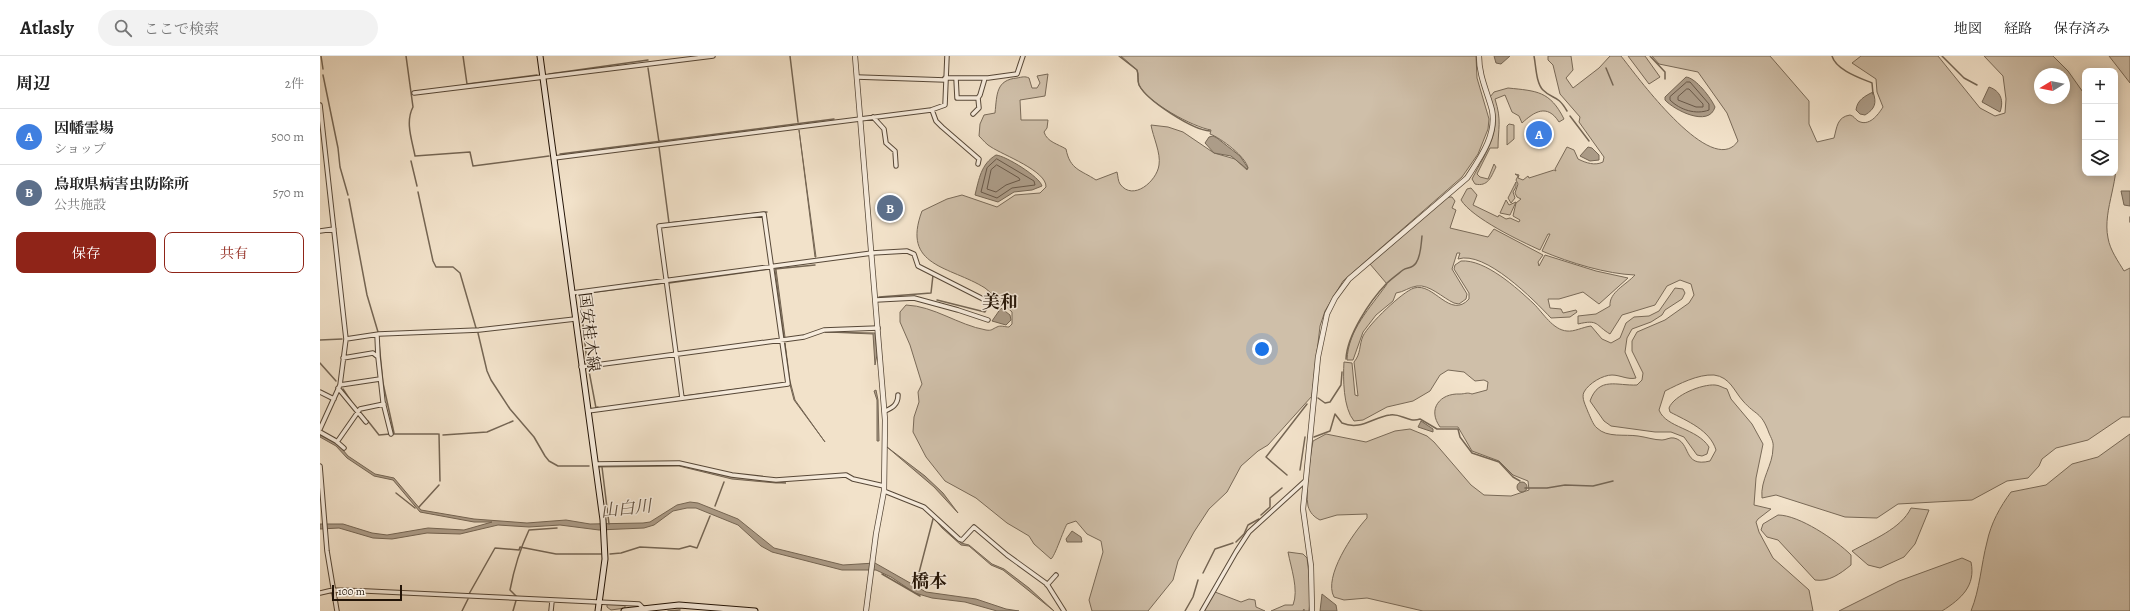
<!DOCTYPE html>
<html lang="ja">
<head>
<meta charset="utf-8">
<style>
  :root { --surface:#fff; --page:#f2f2f2; --text:#222; --muted:#767676; --line:#e0e0e0; --accent:#8f2418 }
  body { margin:0; font-family:Alegreya,"Noto Serif JP",serif; background:var(--page); color:var(--text) }
  .controls { position:absolute; right:12px; top:12px; display:grid; overflow:hidden; border-radius:8px; box-shadow:0 2px 10px #0003 }
  .controls button { width:36px; height:36px; display:grid; place-items:center; padding:0; border:0; border-bottom:1px solid var(--line); background:var(--surface); color:var(--text); font:20px sans-serif }
  .compass { position:absolute; left:1714px; top:12px; width:36px; height:36px; border-radius:50%; background:var(--surface); box-shadow:0 2px 10px #0003; rotate:260deg }
  .scale { position:absolute; left:12px; bottom:10px; width:70px; box-sizing:border-box; padding-left:4px; border:2px solid #231407; border-top:0; font-size:11px; line-height:14px; white-space:nowrap; color:#231407; -webkit-text-stroke:3px #f7ecdd; paint-order:stroke }
  .you { position:absolute; left:942px; top:293px; width:14px; height:14px; margin:-10px; border:3px solid #fff; border-radius:50%; background:#1a73e8; box-shadow:0 0 0 6px #1a73e833 }
  .badge { display:grid; place-items:center; width:26px; height:26px; border-radius:50%; background:var(--accent); color:#fff; font-size:13px; font-weight:700 }
  .pin { position:absolute; translate:-50% -50%; border:2px solid #fff; box-shadow:0 1px 4px #0006 }
  .list { margin:0; padding:0; list-style:none }
  h2 { display:flex; justify-content:space-between; align-items:center; height:52px; margin:0; padding:0 16px; font-size:17px }
  h2 small { font-size:13px; font-weight:400; color:var(--muted) }
  .list li { display:grid; grid-template-columns:26px 1fr auto; gap:12px; align-items:center; box-sizing:border-box; height:56px; padding:0 16px; border-top:1px solid var(--line) }
  .list b { display:block; font-size:15px; white-space:nowrap }
  .list p { margin:0; font-size:13px; white-space:nowrap; color:var(--muted) }
  .list em { font-size:13px; font-style:normal; color:var(--muted) }
  .actions { display:flex; gap:8px; padding:12px 16px }
  .actions a { flex:1; padding:9px 0; border:1px solid var(--accent); border-radius:8px; text-align:center; font-size:14px; color:var(--accent) }
  .actions .main { background:var(--accent); color:#fff }
  .icon { flex:none; width:22px; height:22px; fill:none; stroke:currentColor; stroke-width:2; stroke-linecap:round; stroke-linejoin:round }
  .map { position:relative; flex:none; width:1810px; height:555px; overflow:hidden }
  header { display:flex; align-items:center; gap:24px; box-sizing:border-box; height:56px; padding:0 20px; background:var(--surface); border-bottom:1px solid var(--line) }
  header strong { font-size:19px }
  nav { display:flex; gap:22px; margin-inline-start:auto; font-size:14px }
  .search { width:280px; height:36px; background:var(--page); display:flex; align-items:center; gap:10px; box-sizing:border-box; padding:0 14px; border-radius:22px; color:var(--muted); font-size:15px }
  main { display:flex }
  aside { flex:1; background:var(--surface) }
  .map>svg:first-child { display:block }
  .green { fill:#cfbfa9; stroke:#796a58; fill-rule:evenodd }
  .water { fill:#ac9c88; stroke:#756654 }
  .lines { fill:none; stroke-linecap:round; stroke-linejoin:round }
  .shore { stroke:#685848; stroke-width:1 }
  .stream { stroke:#756654; stroke-width:1.5 }
  .minor-casing { stroke:#574838; stroke-width:5.5 }
  .tertiary-casing { stroke:#574838; stroke-width:6 }
  .secondary-casing { stroke:#231407; stroke-width:7 }
  .minor { stroke:#f7ecdd; stroke-width:3.5 }
  .tertiary { stroke:#f7ecdd; stroke-width:4.5 }
  .secondary { stroke:#f7ecdd; stroke-width:5 }
  .labels { text-anchor:middle; stroke-width:3; stroke-linejoin:round; paint-order:stroke }
  .street-label { font-size:16px; fill:#231407; stroke:#f7ecdd }
  .water-label { font-size:17px; font-style:italic; fill:#615141; stroke:#f7ecdd }
  .quarter-label { font-size:18px; font-weight:bold; fill:#231407; stroke:#f7ecdd }
</style>
</head>
<body>
<header>
<strong>Atlasly</strong>
<div class="search"><svg class="icon" aria-label="search" viewBox="0 0 24 24"><circle cx="10" cy="10" r="6"/><path d="M15 15l6 6"/></svg>ここで検索</div>
<nav><a>地図</a><a>経路</a><a>保存済み</a></nav>
</header>
<main>
<aside>
<h2>周辺<small>2件</small></h2>
<ul class="list">
<li><span class="badge" style="background:#3f7fe0">A</span><div><b>因幡霊場</b><p>ショップ</p></div><em>500 m</em></li>
<li><span class="badge" style="background:#5c6f8a">B</span><div><b>鳥取県病害虫防除所</b><p>公共施設</p></div><em>570 m</em></li>
</ul>
<div class="actions"><a class="main">保存</a><a>共有</a></div>
</aside>
<div class="map">
<svg width="1810" height="555" viewBox="0 0 1810 555">
  <rect width="100%" height="100%" fill="#f2e2ca"/>
  <filter id="stains"><feTurbulence type="fractalNoise" baseFrequency=".005" numOctaves="4"/><feColorMatrix values="0 0 0 0 .2 0 0 0 0 .09 0 0 0 0 .02 0 0 0 .5 -.17"/></filter>
  <radialGradient id="worn" r=".72"><stop offset=".6" stop-color="#630" stop-opacity="0"/><stop offset="1" stop-color="#630" stop-opacity=".3"/></radialGradient>
  <path class="green" d="M801 0H1156L1157 22 1169 63 1168 73 1158 98 1142 121 1023 225 1005 255 1000 270 992 340 948 389 938 395 921 410 907 436 889 453 874 476 858 505 853 524 828 555H772L769 544 783 496 781 485 767 478 756 465 747 468C743 475 735 500 731 503L714 488 709 480 687 467 656 442 625 425 606 401 593 376 594 361 599 346 598 336 602 328 590 289 580 266V256L586 249C614 250 638 269 666 274 672 275 672 273 677 271 680 269 685 271 689 271L692 268V256C683 248 674 239 665 232 630 210 581 211 602 155L627 143 642 139 677 151 695 139 720 137 726 131C727 115 683 99 671 91 667 89 663 84 659 80L660 68 664 59 675 57C677 38 676 24 697 22 702 21 705 20 709 22L712 32H717L720 27 717 20 728 18 725 40 700 44 701 64H728L727 72 724 76C727 86 738 88 746 93 750 114 761 114 776 124L797 116C798 120 798 125 800 128 813 146 837 125 839 109 841 97 833 81 831 69L848 71 863 76 894 97 915 103 927 114 928 112C926 101 901 82 890 78L891 74C873 71 828 47 819 29 817 24 819 19 817 14Z
    M1228 0H1251L1253 14 1246 22 1253 32 1279 12 1290 0H1301C1316 19 1392 124 1418 85L1407 57 1378 16 1339 8 1332 0H1450L1489 45V68L1497 86 1514 82C1517 71 1517 61 1530 59 1534 60 1535 63 1538 65 1549 71 1558 59 1563 51L1557 36 1556 23 1532 7 1541 0H1618L1660 52 1675 60 1685 57 1686 43 1683 20 1664 0H1733L1748 15 1765 39V117H1795V89C1802 122 1782 153 1788 182 1790 194 1798 205 1804 215L1810 212V361H1802L1768 384 1736 392 1722 403 1719 410 1708 422 1687 425 1652 444 1578 448 1557 462 1525 461 1456 439 1442 442C1440 424 1453 409 1453 392 1454 386 1451 382 1449 377 1441 355 1436 360 1423 345 1414 335 1410 321 1394 319 1378 318 1359 328 1345 335L1339 354C1346 372 1377 372 1389 391L1387 398 1382 400 1377 399 1364 381 1351 376H1335L1291 370 1284 365 1270 345C1279 320 1297 330 1317 329L1322 324 1323 317 1312 295V285L1317 276 1345 264 1369 247 1374 239 1371 228 1360 224 1347 230 1335 249 1302 259 1290 278C1275 269 1279 263 1258 268V260L1276 258 1290 250C1289 236 1306 229 1315 219 1287 218 1250 207 1222 195L1230 178H1228L1220 194C1200 185 1152 162 1141 144L1147 133 1151 132 1157 139 1153 149 1178 161 1179 159 1186 163 1190 162 1199 166 1200 164 1193 160 1196 147 1201 143 1197 141 1195 137 1198 128 1196 124 1198 120 1195 118 1199 119 1198 122 1203 124 1208 120 1209 122 1234 114 1236 115 1235 113 1247 91 1254 94 1258 103C1266 107 1275 110 1283 106L1284 101 1259 66 1260 61 1240 38 1233 9 1228 4ZM1720 18H1744V42H1720Z
    M1308 0H1325L1340 21 1329 28Z
    M1789 0H1810V27Z
    M1188 32C1217 35 1230 35 1244 63L1239 66C1227 47 1214 56 1202 67L1199 60 1192 56 1185 39 1175 43C1182 65 1178 72 1178 92H1170L1157 118 1160 121 1168 123 1174 108 1176 111C1171 121 1168 131 1155 128L1152 123C1167 93 1184 75 1170 41L1174 36Z
    M1189 68 1194 69V83L1187 89V70Z
    M1196 126V131L1193 136 1195 142 1191 147 1188 142Z
    M1128 141H1132L1135 145 1132 152 1136 154 1130 172 1168 181 1174 173 1223 199 1218 206 1219 210 1225 199 1276 215 1308 222 1279 248 1263 236 1239 243H1228L1230 252 1241 253 1243 257 1256 254 1257 256 1250 261 1231 262C1214 244 1165 194 1138 203L1140 197H1137L1132 213 1147 238 1146 243 1139 248 1134 247C1123 242 1109 228 1097 230 1089 231 1084 236 1076 237L1073 245 1056 259 1043 276 1033 304H1027C1028 274 1050 252 1067 228L1050 208Z
    M1186 144 1189 149 1196 146 1190 159 1180 157Z
    M1141 205C1165 203 1197 232 1214 248 1223 257 1233 274 1247 275 1254 276 1263 271 1271 270L1282 283 1291 287 1300 282 1306 267 1314 261 1329 260 1339 255 1355 232 1363 233 1365 237 1362 243 1345 254 1342 259 1331 266 1312 273 1307 282 1305 296 1316 322C1308 324 1300 319 1292 319 1283 319 1269 327 1264 336 1261 342 1266 350 1268 356 1270 360 1273 369 1277 372 1287 382 1305 378 1318 380 1326 381 1334 384 1342 384 1346 384 1350 381 1354 382 1372 386 1362 412 1390 405L1396 394C1390 374 1367 365 1350 356L1349 352C1354 339 1382 328 1395 329 1399 329 1403 332 1407 333L1411 343 1432 368 1443 388 1436 422 1434 449 1451 453 1438 463 1436 466 1439 476 1453 502 1489 534 1493 555H1103L1047 542 1024 544 1014 541C1003 521 1033 477 1047 462V458L1017 459 1000 464C994 461 990 457 988 450 985 434 990 402 993 385L1006 378 1046 386 1075 375 1090 373 1107 380 1114 386 1151 429 1164 439 1191 440 1209 434 1208 425 1193 419 1179 405 1152 395 1138 371H1120C1107 353 1120 337 1140 338 1145 338 1147 336 1152 338L1167 334 1168 326 1164 324 1155 325 1144 316 1128 314 1120 319 1110 335 1093 345 1067 351 1043 364 1034 365C1023 352 1023 322 1024 306L1032 307 1035 339 1038 340 1034 306C1041 298 1039 289 1043 280 1049 268 1082 236 1094 232 1114 226 1130 264 1149 243V237L1134 213 1135 209Z
    M1810 378V555H1651C1660 533 1661 509 1667 486 1671 467 1680 451 1691 436L1726 429 1752 408 1778 401Z
    M1591 452 1609 454 1595 488 1584 501 1560 512 1548 509 1532 495C1552 484 1581 473 1591 452Z
    M1458 459C1479 459 1516 484 1531 499V509C1520 518 1509 526 1495 524L1458 484 1447 481 1441 474 1443 468Z
    M968 496 983 498 987 502 991 535 989 555H984V553L983 555H951L965 549H973C979 534 971 512 968 496Z
    M1642 502 1651 506C1656 530 1641 543 1622 555H1519L1579 525Z
    M895 536 921 546 929 543 935 544 936 551 945 555H884Z
    M287 548 305 549V552L291 554 287 551Z"/>
  <path class="water" d="M1174 0H1190L1181 8 1176 7Z
    M1366 21C1376 22 1391 42 1395 51 1389 72 1354 54 1345 44V41Z
    M1669 31C1681 35 1684 45 1680 56L1662 46Z
    M1553 36C1557 47 1555 53 1545 59L1540 58 1536 54C1537 44 1545 40 1553 36Z
    M479 74 496 201H495Z
    M893 80 897 82 920 100 928 112 927 113 911 100 894 97 885 87 889 81Z
    M1268 91 1272 92 1279 99V104L1270 105 1260 100Z
    M676 99C686 100 720 121 722 130L712 134 694 136 678 146 655 139C659 123 661 108 676 99Z
    M1801 135H1810V150L1804 149Z
    M456 213 465 281H464L455 214Z
    M259 238H260L267 306Z
    M681 252 690 259 691 264 686 269 672 265Z
    M505 276 555 277 557 299 555 309 553 278Z
    M465 287 470 325 475 344 505 386 474 344 469 325Z
    M556 334 558 344 559 385H557V344L554 335Z
    M1101 365 1113 373V376L1098 371Z
    M0 379 18 388 28 400 55 418 74 422 101 454 154 463 207 467 246 464 270 468 323 467 330 466 357 449 370 446 378 447 418 463 454 492 523 509 555 507 606 536 656 543 686 553 699 555H677L645 546 612 542 595 537 571 521 556 514H522L452 496 441 490 418 469 376 452H367L353 455 334 469 324 472 279 474 240 469 209 471 178 469 140 478 107 477 72 483 53 482 19 472 0 473V468H23L52 477 67 479 108 472 144 474 172 466H154L100 456 73 424 54 420 27 402 16 390 0 381Z
    M567 391 605 420 623 437 638 457 614 431Z
    M289 409H360L412 421 466 427H456L412 423 359 410 278 411Z
    M1197 431a5 5 0 1 1 10 0a5 5 0 1 1-10 0Z
    M613 461 641 487 649 489 672 508 684 513 709 532 734 555 683 514 671 509 649 490 641 489 622 472Z
    M752 475 761 481 762 486H747L746 483Z
    M1002 538 1016 549 1017 555H1000Z"/>
  <g class="lines">
    <path class="shore" d="M1367 26H1370L1389 48V54C1376 59 1360 54 1350 44V41Z
      M1367 33H1369L1383 48V51H1376L1358 44V41Z
      M677 103 714 125 715 129 692 132 677 142 661 136 667 112Z
      M677 109 699 122 700 124 686 129 676 136 667 133 671 114Z"/>
    <path class="stream" d="M1 0 3 13
      M86 0 93 51C85 66 92 84 95 100L150 96 153 110 229 100
      M143 0 147 28 217 19
      M470 0 478 66
      M799 0 817 14C819 19 817 24 819 29 827 45 873 74 890 75
      M1214 0C1216 10 1216 27 1223 34 1233 44 1237 38 1247 55
      M1330 0 1345 16V23
      M1512 0C1516 14 1540 22 1552 27L1553 38
      M1622 0 1644 22 1657 29
      M328 12 339 86
      M1286 12 1293 29
      M229 18 328 4
      M3 19 18 92 20 111 28 139
      M1250 60 1269 85
      M339 91 349 167 447 156
      M240 98 514 63
      M91 105 97 130
      M98 136 113 205 116 211H133L140 217 156 272
      M29 143 47 239 58 276
      M1810 161V166
      M455 213 495 209
      M349 227 450 213
      M261 238 344 227
      M559 241 611 237 613 219
      M617 244 665 256 669 249
      M158 277 167 315 171 324 190 353 214 381 225 400 229 405 238 410H269
      M0 284 22 283
      M59 287 63 327 74 377
      M1026 303C1027 279 1050 245 1066 228 1071 223 1078 218 1083 214 1087 211 1092 213 1096 207 1101 200 1101 189 1102 180
      M0 307 16 325
      M269 315 276 352 278 351
      M23 333 31 345
      M365 340 465 327
      M998 342 1005 347 1010 346 1021 329 1022 316
      M48 365 59 379 70 378
      M73 378H118
      M119 378 120 425
      M123 379 167 376 193 365
      M994 381 1010 375 1015 358 1022 367C1041 375 1053 361 1070 359 1081 357 1088 367 1100 363L1117 373H1138L1140 381 1152 397 1179 406 1193 421 1200 425
      M282 411 289 468
      M980 414 985 381
      M967 419 946 401 987 348
      M1205 432H1227L1245 429 1273 430 1293 425
      M76 437 95 452
      M395 450 404 426
      M99 451 119 429
      M941 459 950 451V442L962 432
      M916 486 924 478 928 469 939 463
      M290 498 301 497 320 491 359 493 370 490 377 492 390 460
      M883 517 895 493 913 487
      M562 518 600 540
      M595 532 613 463
      M149 538 175 492 199 494 200 491 236 498H281
      M142 555 148 543
      M193 555 197 541 190 534C194 513 200 493 209 474L237 472
      M348 555 360 554
      M865 555 873 541 878 524"/>
    <g class="minor-casing">
      <path id="minor" d="M537 21 625 24
        M625 22H668L697 18 703 0
        M636 22 637 42H658
        M94 37 393 0
        M0 49 26 283 20 329 0 373
        M612 54 616 65 622 71 659 103 658 108
        M653 58 659 52 658 42 660 39 665 22
        M553 61 564 73 566 87 575 95 576 110
        M234 102 611 54 625 49 627 0
        M0 175 14 173
        M252 237 552 197 587 195 594 198 598 210 675 249
        M556 244 594 242 638 254 668 264
        M57 279 58 301
        M26 283 59 278 159 274 255 263
        M23 302 53 297 58 301 63 346 71 378
        M261 311 484 281 504 274 558 272
        M20 329 60 323
        M18 332 46 366
        M0 336 14 343
        M268 355 468 328 444 158 339 170 362 342
        M565 355C572 352 578 349 578 339
        M0 376 16 385 24 392
        M17 386 40 353 64 348
        M275 408 359 407 412 419 456 424 526 419 533 423 564 430
        M0 410 7 495 17 555
        M564 435 604 451 639 483 642 484 654 471 687 499 727 528 744 555
        M727 529 736 519
        M0 537 13 534 46 535 319 548 323 552
        M231 555 232 545
        M882 555 916 496 929 476 985 425"/>
    </g>
    <g class="tertiary-casing">
      <path id="tertiary" d="M535 0 565 364 564 435 556 478 546 555
        M992 555 991 510 983 453 998 301 1007 258 1015 242 1029 223 1147 122C1160 102 1177 79 1172 54 1167 35 1159 20 1159 0"/>
    </g>
    <g class="secondary-casing">
      <path id="secondary" d="M220 0 283 464 285 503 278 555
        M304 555 359 549 435 555"/>
    </g>
    <use href="#minor" class="minor"/>
    <use href="#tertiary" class="tertiary"/>
    <use href="#secondary" class="secondary"/>
  </g>
  <g class="labels">
    <g class="street-label">
      <text transform="translate(270 276) rotate(83)" y="6">国安桂木線</text>
    </g>
    <g class="water-label">
      <text transform="translate(306 452) rotate(-6)" y="6">山白川</text>
    </g>
    <g class="quarter-label">
      <text x="680" y="252">美和</text>
      <text x="609" y="531">橋本</text>
    </g>
  </g>
  <rect width="100%" height="100%" filter="url(#stains)"/>
  <rect width="100%" height="100%" fill="url(#worn)"/>
</svg>
<div class="controls">
<button>+</button>
<button>−</button>
<button><svg class="icon" aria-label="layers" viewBox="0 0 24 24"><path d="M12 4l9 5-9 5-9-5zM3 14l9 5 9-5"/></svg></button>
</div>
<svg class="compass" viewBox="-18 -18 36 36"><path d="M0-13l5 13h-10z" fill="#e53935"/><path d="M0 13l5-13h-10z" fill="#767676"/></svg>
<div class="scale">100 m</div>
<div class="you"></div>
<div class="pin badge" style="left:1219px;top:78px;background:#3f7fe0">A</div>
<div class="pin badge" style="left:570px;top:152px;background:#5c6f8a">B</div>
</div>
</main>
</body>
</html>
